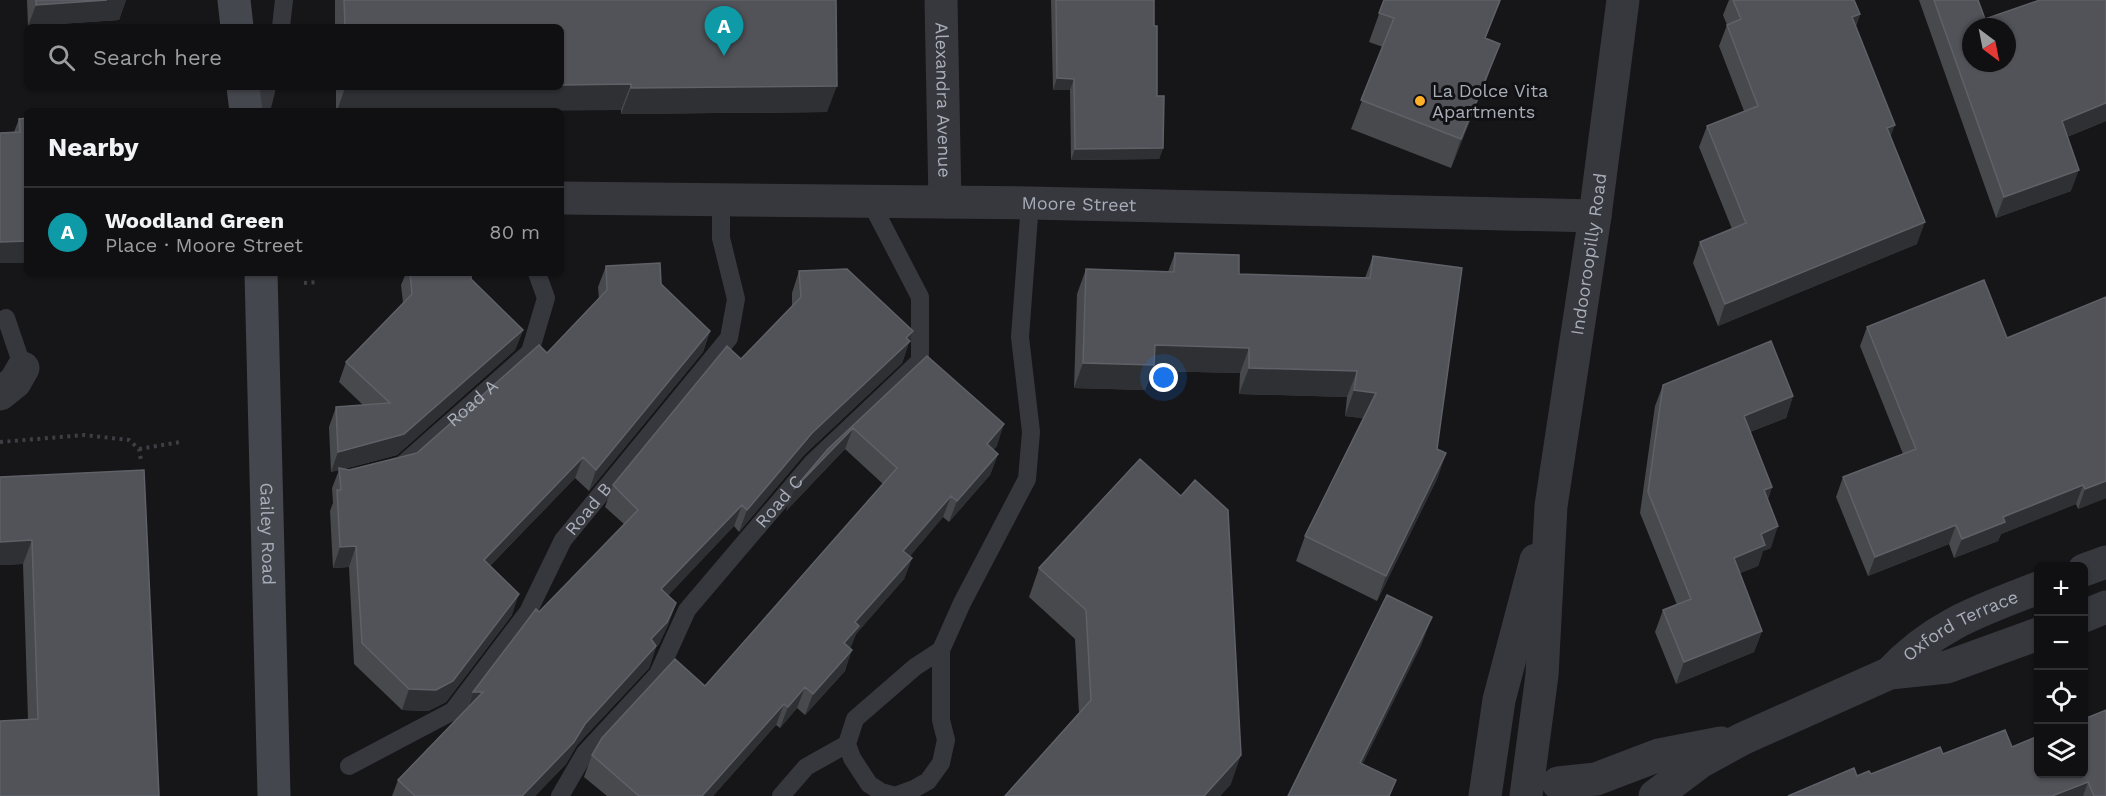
<!DOCTYPE html>
<html lang="en">
<head>
<meta charset="utf-8">
<style>
  :root { --surface:#101012; --page:#19191b; --text:#f1f3f6; --muted:#9c9d9f; --line:#303032; --accent:#ffaf28 }
  body { margin:0; font-family:"Work Sans",sans-serif; background:var(--page); color:var(--text) }
  .controls { position:absolute; right:18px; bottom:18px; display:grid; overflow:hidden; border-radius:9px; box-shadow:0 2px 4px #0004 }
  .controls button { width:54px; height:54px; display:grid; place-items:center; padding:0; border:0; border-bottom:2px solid var(--line); background:var(--surface); color:var(--text); font:30px sans-serif }
  .compass { position:absolute; left:1962px; top:18px; width:54px; height:54px; border-radius:50%; background:var(--surface); box-shadow:0 2px 4px #0004; rotate:148deg }
  .you { position:absolute; left:1164px; top:378px; width:21px; height:21px; margin:-15px; border:4px solid #fff; border-radius:50%; background:#1a73e8; box-shadow:0 0 0 9px #1a73e833 }
  .badge { display:grid; place-items:center; width:39px; height:39px; border-radius:50%; background:var(--accent); color:#fff; font-size:20px; font-weight:700 }
  .pin { position:absolute; translate:-50% -50px; filter:drop-shadow(0 2px 3px #0008) }
  .pin::after { content:''; position:absolute; top:32px; width:21px; height:18px; background:inherit; clip-path:polygon(0 0,100% 0,50% 100%) }
  .list { margin:0; padding:0; list-style:none }
  h2 { display:flex; justify-content:space-between; align-items:center; height:78px; margin:0; padding:0 24px; font-size:26px }
  h2 small { font-size:20px; font-weight:400; color:var(--muted) }
  .list li { display:grid; grid-template-columns:39px 1fr auto; gap:18px; align-items:center; box-sizing:border-box; height:90px; padding:0 24px; border-top:2px solid var(--line) }
  .list b { display:block; font-size:22px; white-space:nowrap }
  .list p { margin:0; font-size:20px; white-space:nowrap; color:var(--muted) }
  .list em { font-size:20px; font-style:normal; color:var(--muted) }
  .icon { flex:none; width:33px; height:33px; fill:none; stroke:currentColor; stroke-width:2; stroke-linecap:round; stroke-linejoin:round }
  .map { position:relative; flex:none; width:2106px; height:796px; overflow:hidden }
  .search { position:absolute; background:var(--surface); box-shadow:0 2px 4px #0004; left:24px; top:24px; width:540px; height:66px; display:flex; align-items:center; gap:15px; box-sizing:border-box; padding:0 21px; border-radius:9px; color:var(--muted); font-size:22px }
  .panel { position:absolute; background:var(--surface); box-shadow:0 2px 4px #0004; left:24px; top:108px; width:540px; height:168px; border-radius:9px }
  .map>svg:first-child { display:block }
  .lines { fill:none; stroke-linecap:round; stroke-linejoin:round }
  .path { stroke:#3d3f45; stroke-width:4; stroke-dasharray:3 4.5; stroke-linecap:butt }
  .service { stroke:#37383e; stroke-width:18 }
  .minor { stroke:#37383e; stroke-width:33 }
  .secondary { stroke:#45474e; stroke-width:33 }
  .wall { fill:#47494d }
  .shaded-wall { fill:#2f3033 }
  .building { fill:#525359; stroke:#5f6168; stroke-width:1.5; fill-rule:evenodd }
  .poi-dot { fill:#ffaf28; stroke:#111113; stroke-width:2 }
  .labels { text-anchor:middle; stroke-width:6; stroke-linejoin:round; paint-order:stroke }
  .poi-label { font-size:18px; fill:#a7adb9; stroke:#111113; text-anchor:start }
  .street-label { font-size:18px; fill:#a7adb9; stroke:#111113 }
</style>
</head>
<body>
<div class="map">
<svg width="2106" height="796" viewBox="0 0 2106 796">
  <rect width="100%" height="100%" fill="#161618"/>
  <g class="lines">
    <path class="path" d="M304 283 317 282
      M0 442 84 435 129 440 139 449 141 460
      M139 449 180 442"/>
    <g class="service">
      <path d="M281 27 284 0"/>
      <path d="M261 111 267 87"/>
      <path d="M6 318 23 368"/>
      <path id="s1" d="M397 467 402 465 530 352 546 298 537 273"/>
      <path d="M941 650 915 667 855 719 847 744 852 758 869 784 881 792 895 796 914 789 928 781 941 763 946 740 941 720V650L962 603 1027 479 1031 432 1020 337 1030 203"/>
      <path id="s2" d="M349 766 453 711 528 612 563 540 729 338 736 299 721 238V200"/>
      <path id="s3" d="M560 796 585 753 658 674 687 610 812 463 920 361V297L870 201"/>
      <path d="M781 796 806 767 847 744"/>
    </g>
    <g class="minor">
      <path id="s4" d="M941 0 945 202"/>
      <path id="s5" d="M561 198 1030 203 1595 216"/>
      <path d="M0 394 15 382 23 368"/>
      <path d="M2084 570 2106 562"/>
      <path d="M2084 616 2106 607"/>
      <path id="s6" d="M1890 673C1933 626 1981 610 2038 588"/>
      <path d="M1558 783 1596 779 1659 755 1721 743"/>
      <path d="M1485 796 1499 700 1536 560"/>
      <path id="s7" d="M1526 796 1542 675 1551 506 1595 216 1623 0"/>
      <path d="M1655 796 1700 762 1742 739 1890 673 1947 667 2038 634"/>
    </g>
    <g class="secondary">
      <path d="M234 0 237 27"/>
      <path d="M243 87 246 111"/>
      <path id="s8" d="M261 273 274 796"/>
    </g>
  </g>
  <path class="wall" d="M27 0H126L119 20 28 26Z
    M335 0H836L827 112 621 114V110L336 111V87H561V27H335Z
    M1051 0H1154V26L1157 96 1163 148 1159 159 1071 160 1070 90H1053Z
    M1384 0H1501L1485 38 1489 73 1451 168 1351 129 1383 47 1369 42Z
    M1729 0H1854L1860 14 1856 26 1891 137 1917 244 1718 326 1693 263 1700 242 1732 229 1699 147 1707 126 1744 111 1719 46 1727 25 1723 15Z
    M1919 0H1978L1985 19 2106 121 2067 137 2071 191 1996 218Z
    M27 118V263H0L14 132 19 119Z
    M1175 253 1239 274 1365 278 1373 256 1437 449 1446 453 1437 479 1377 601 1296 561 1305 536 1363 418 1345 416 1347 397 1239 394 1240 373 1152 371 1145 390 1074 388 1077 294 1086 269 1168 272Z
    M606 266 661 284 710 331 703 352 589 491 575 478 490 566 512 615 446 702 428 711 402 710 354 664 349 567 333 568 330 511 333 503 332 488 339 470 331 472 329 427 336 407 363 405 339 382 346 362 403 303 401 285 406 273H471V279L523 330 515 350 397 455 344 469 349 470 417 453 547 353 599 299 598 287Z
    M799 271 913 331 902 363 804 455 739 532 734 526 668 595 676 603 668 625 659 644 656 647 649 668 577 745 566 764 535 796H392L398 780 467 708 473 692 539 612 624 524 605 507 613 485 741 359 792 306V293Z
    M2106 297V498L2078 509 2076 504 2001 534 1998 541 1954 558 1949 544 1868 576 1836 497 1843 477 1903 454 1860 346 1867 327 2007 338Z
    M927 356 997 446 993 450 998 454 990 475 949 522 943 517 910 556 912 558 904 579 856 634 850 648 845 671 805 715 797 708 780 728 776 725 713 796H607L584 777 592 755 705 686 883 484 845 449 786 511 794 489 828 449Z
    M1663 385 1793 396 1786 418 1750 432 1772 487 1768 499 1771 548 1763 551 1758 566 1740 573 1762 631 1754 652 1676 684 1655 632 1663 610 1677 605 1640 513 1655 406Z
    M1140 459 1231 784 1220 796H1005L1079 713 1075 639 1029 597 1039 568Z
    M0 477 159 796 28 719 23 564 0 565Z
    M2106 710V796H1788L1857 776 1871 774 1943 754 2012 747Z"/>
  <path class="shaded-wall" d="M107 0H126L119 20 28 26 36 5Z
    M1500 0H1501L1474 67 1485 38Z
    M1860 14 1852 35V17Z
    M1500 44 1489 73 1451 168 1461 139Z
    M1057 78 1074 79 1070 90H1053Z
    M631 84 621 110 337 111 345 88 443 87H561V85Z
    M837 86 827 112 621 114 631 88Z
    M2106 103V121L2054 142 2062 121Z
    M1895 125 1887 146V128Z
    M1163 148 1159 159 1071 160 1075 149Z
    M2079 170 2071 191 1996 218 2004 197Z
    M1925 222 1917 244 1718 326 1725 304Z
    M27 241V263H0V242Z
    M523 330 515 350 397 455 340 470 339 468 338 470 331 472 338 452Z
    M710 331 703 352 589 491 596 470Z
    M913 331 902 363 804 455 739 532 747 510 812 433Z
    M1155 345 1249 348 1240 373 1152 371 1145 390 1074 388 1083 363Z
    M1249 368 1357 371 1347 397 1239 394Z
    M1354 390 1376 393 1367 419 1345 416Z
    M1793 396 1786 418 1736 437 1744 416Z
    M1004 424 997 446 979 466 987 444Z
    M853 428 845 449 786 511 794 489Z
    M1446 453 1437 479 1377 601 1386 576Z
    M998 454 990 475 949 522 957 501Z
    M583 457 575 478 476 580 484 560Z
    M2106 481V498L2078 509 2085 489Z
    M2083 485 2076 504 2001 534 1998 541 1954 558 1962 539 2003 517Z
    M1772 487 1764 509V490Z
    M951 496 943 517 896 573 903 551Z
    M742 505 734 526 654 611 661 589Z
    M1956 525 1949 544 1868 576 1875 557Z
    M1778 526 1771 548 1763 551 1758 566 1726 579 1734 558 1761 534Z
    M32 540 23 564 0 565V542Z
    M356 546 349 567 333 568 340 547Z
    M912 558 904 579 856 634 851 647 836 664 844 643 855 622Z
    M519 594 512 615 446 702 428 711 402 710 409 689Z
    M676 603 668 625 659 644 656 647 649 668 577 745 566 764 535 796H522L585 724 651 639Z
    M1432 617 1421 646 1349 792 1360 763Z
    M1762 631 1754 652 1676 684 1684 662Z
    M852 650 845 671 805 715 813 694Z
    M805 687 797 708 780 728 788 707Z
    M473 692H483L466 713Z
    M784 704 776 725 713 796H702Z
    M1241 755 1231 784 1220 796H1204Z
    M2088 782 2083 796H2052Z"/>
  <path class="building" d="M36 0H107L36 5Z
    M344 0H836L837 86 631 88V84L561 85V27H345Z
    M1056 0H1154V26H1157V96H1164L1163 148 1075 149 1074 79 1057 78Z
    M1384 0H1500L1485 38 1500 44 1461 139 1361 100 1394 18 1379 13Z
    M1733 0H1854L1860 14 1852 17 1895 125 1887 128 1925 222 1725 304 1700 242 1746 223 1707 126 1758 106 1727 25 1741 19Z
    M1934 0H1978L1985 19 2040 0H2106V103L2062 121 2079 170 2004 197ZM1971 27H2007V63H1971Z
    M345 87H443L345 88Z
    M27 118V241L0 242V133L20 132 19 119Z
    M1175 253 1239 255V274L1370 278 1373 256 1462 268 1437 449 1446 453 1386 576 1305 536 1376 393 1354 390 1357 371 1249 368V348L1155 345 1154 365 1083 363 1086 269 1174 272Z
    M660 263 661 284 710 331 596 470 583 457 484 560 519 594 453 681 436 690 409 689 362 643 356 546 340 547 337 490H341L339 468 349 470 417 453 539 345 547 353 607 290 606 266Z
    M847 269 913 331 906 338 910 341 812 433 747 510 742 505 661 589 676 603 667 622 651 639 656 646 585 724 574 742 522 796H415L398 780 483 692H473L536 609 539 612 638 510 613 485 727 346 741 359 801 297 799 271Z
    M410 273H471V279L523 330 404 434 338 452 336 407 390 403 346 362 412 294Z
    M1984 280 2007 338 2106 297V481L2085 489 2083 485 2003 517 2005 522 1962 539 1956 525 1875 557 1843 477 1916 449 1867 327Z
    M1771 341 1793 396 1744 416 1772 487 1764 490 1778 526 1761 534 1765 545 1734 558 1762 631 1684 662 1663 610 1691 599 1648 492 1663 385Z
    M927 356 1004 424 987 444 998 454 957 501 951 496 903 551 912 558 855 622 859 626 844 643 852 650 813 694 805 687 788 707 784 704 702 796H639L592 755 602 738 675 659 705 686 897 468 853 428 794 489 828 449Z
    M1140 459 1181 496 1195 480 1228 510 1241 755 1204 796H1005L1091 700 1086 610 1039 568Z
    M144 470 159 796H0V721L38 719 32 540 0 542V477Z
    M1387 595 1432 617 1360 763 1396 780 1389 796H1288Z
    M2106 710V796H2094L2088 782 2052 796H1788L1854 768 1857 776 1869 771 1871 774 1940 747 1943 754 2005 730 2012 747 2038 736V774H2084V719Z"/>
  <circle class="poi-dot" cx="1420" cy="101" r="6"/>
  <g class="labels">
    <g class="poi-label">
      <text x="1432" y="97">La Dolce Vita<tspan x="1432" dy="21">Apartments</tspan></text>
    </g>
    <g class="street-label">
      <text dy="6" stroke="none"><textPath href="#s4" startOffset="100">Alexandra Avenue</textPath></text>
      <text dy="6" stroke="none"><textPath href="#s5" startOffset="518">Moore Street</textPath></text>
      <text dy="6" stroke="none"><textPath href="#s7" startOffset="546">Indooroopilly Road</textPath></text>
      <text dy="6" stroke="none"><textPath href="#s1" startOffset="99">Road A</textPath></text>
      <text dy="6" stroke="none"><textPath href="#s3" startOffset="370">Road C</textPath></text>
      <text dy="6" stroke="none"><textPath href="#s2" startOffset="362">Road B</textPath></text>
      <text dy="6" stroke="none"><textPath href="#s8" startOffset="261">Gailey Road</textPath></text>
      <text dy="6" stroke="none"><textPath href="#s6" startOffset="86">Oxford Terrace</textPath></text>
    </g>
  </g>
</svg>
<div class="controls">
<button>+</button>
<button>−</button>
<button><svg class="icon" aria-label="locate" viewBox="0 0 24 24"><circle cx="12" cy="12" r="6"/><path d="M12 2v4M12 18v4M2 12h4M18 12h4"/></svg></button>
<button><svg class="icon" aria-label="layers" viewBox="0 0 24 24"><path d="M12 4l9 5-9 5-9-5zM3 14l9 5 9-5"/></svg></button>
</div>
<svg class="compass" viewBox="-18 -18 36 36"><path d="M0-13l5 13h-10z" fill="#e53935"/><path d="M0 13l5-13h-10z" fill="#9c9d9f"/></svg>
<div class="you"></div>
<div class="pin badge" style="left:724px;top:56px;background:#0f9aa8">A</div>
<div class="search"><svg class="icon" aria-label="search" viewBox="0 0 24 24"><circle cx="10" cy="10" r="6"/><path d="M15 15l6 6"/></svg>Search here</div>
<section class="panel">
<h2>Nearby<small></small></h2>
<ul class="list">
<li><span class="badge" style="background:#0f9aa8">A</span><div><b>Woodland Green</b><p>Place · Moore Street</p></div><em>80 m</em></li>
</ul>
</section>
</div>
</body>
</html>
